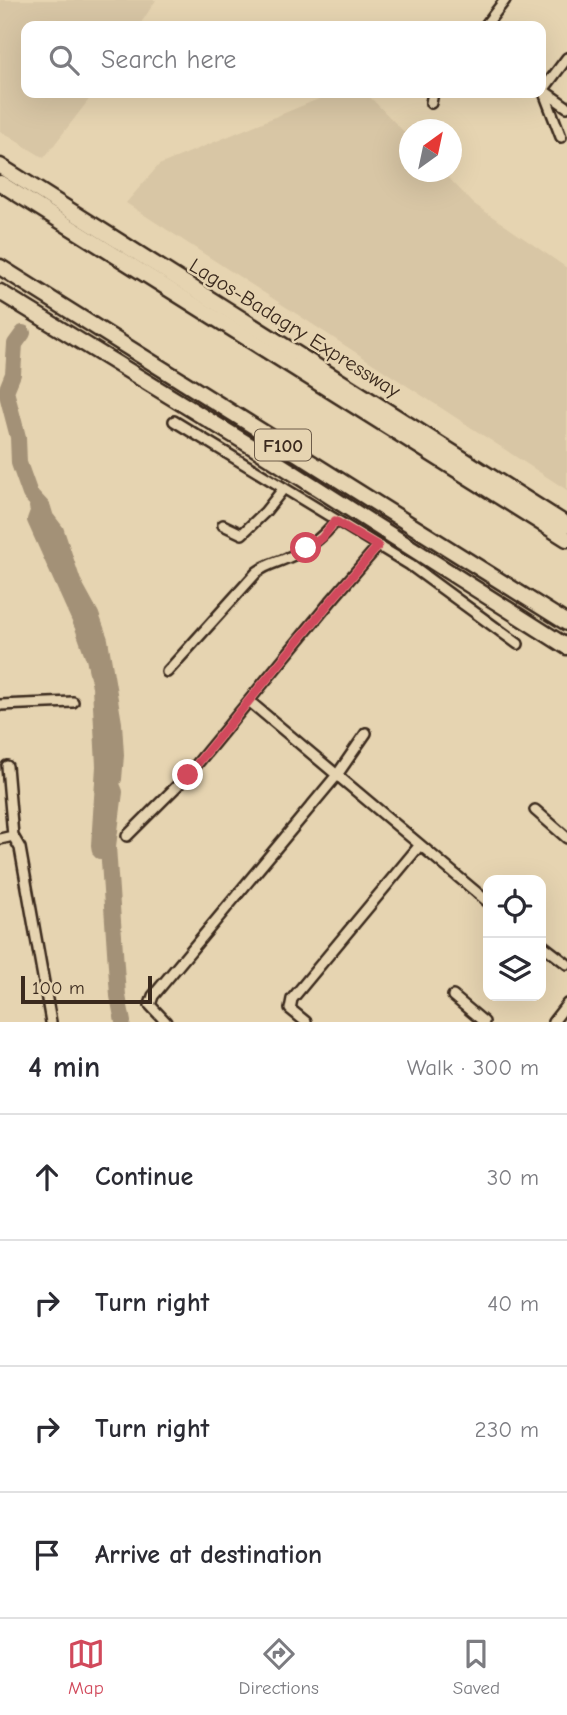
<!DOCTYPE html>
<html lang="en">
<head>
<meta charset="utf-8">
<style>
  :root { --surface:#fff; --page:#f7f7f7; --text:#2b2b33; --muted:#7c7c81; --line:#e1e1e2; --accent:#d1495b }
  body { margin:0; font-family:"Comic Neue",sans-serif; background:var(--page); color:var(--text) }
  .controls { position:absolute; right:21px; bottom:21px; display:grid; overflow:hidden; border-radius:14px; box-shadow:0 7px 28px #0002 }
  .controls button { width:63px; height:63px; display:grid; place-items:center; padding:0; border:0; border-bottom:2px solid var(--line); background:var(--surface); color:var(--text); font:35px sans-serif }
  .compass { position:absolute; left:399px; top:119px; width:63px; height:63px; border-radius:50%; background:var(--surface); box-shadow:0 7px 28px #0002; rotate:33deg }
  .scale { position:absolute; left:21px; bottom:18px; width:131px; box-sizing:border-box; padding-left:7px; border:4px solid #3b2a1e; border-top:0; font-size:19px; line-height:24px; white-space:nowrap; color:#3b2a1e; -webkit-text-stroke:5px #e6d4b1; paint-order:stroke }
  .stop { position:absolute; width:21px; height:21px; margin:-16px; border:5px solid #d1495b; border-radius:50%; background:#fff }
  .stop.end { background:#d1495b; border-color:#fff; box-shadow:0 2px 7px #0008 }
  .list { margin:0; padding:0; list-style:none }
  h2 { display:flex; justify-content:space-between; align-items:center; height:91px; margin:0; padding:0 28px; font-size:30px }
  h2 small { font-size:23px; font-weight:400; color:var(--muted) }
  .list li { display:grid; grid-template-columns:46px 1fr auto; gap:21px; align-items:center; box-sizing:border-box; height:126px; padding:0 28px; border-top:2px solid var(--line) }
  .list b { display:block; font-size:26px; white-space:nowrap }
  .list em { font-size:23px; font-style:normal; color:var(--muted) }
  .icon { flex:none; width:38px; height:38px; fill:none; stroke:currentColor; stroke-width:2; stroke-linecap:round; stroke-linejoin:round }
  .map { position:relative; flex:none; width:567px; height:1022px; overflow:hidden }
  .search { position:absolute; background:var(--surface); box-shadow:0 7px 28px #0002; left:21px; right:21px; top:21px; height:77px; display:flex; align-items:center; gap:18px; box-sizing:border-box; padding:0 24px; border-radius:14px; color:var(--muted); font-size:26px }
  .sheet { height:595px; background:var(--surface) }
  nav { display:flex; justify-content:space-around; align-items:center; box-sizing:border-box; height:98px; border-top:2px solid var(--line); background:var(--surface); font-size:19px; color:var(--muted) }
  nav a { display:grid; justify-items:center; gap:4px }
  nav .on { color:var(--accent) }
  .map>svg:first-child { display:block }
  .built { fill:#d8c6a5 }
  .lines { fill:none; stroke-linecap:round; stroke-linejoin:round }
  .river { stroke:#a39177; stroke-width:16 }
  .minor-casing { stroke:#3b2a1e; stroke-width:14 }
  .primary-casing { stroke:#3b2a1e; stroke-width:19 }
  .trunk-casing { stroke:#3b2a1e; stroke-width:19 }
  .minor { stroke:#e6d4b1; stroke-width:9 }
  .primary { stroke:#e6d4b1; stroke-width:14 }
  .trunk { stroke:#e6d4b1; stroke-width:14 }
  .route { stroke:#d1495b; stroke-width:9 }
  .labels { text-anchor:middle; stroke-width:5; stroke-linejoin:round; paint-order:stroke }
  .shield { fill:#e6d4b1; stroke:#6e5d4a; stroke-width:2 }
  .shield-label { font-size:19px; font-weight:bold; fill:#3b2a1e }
  .street-label { font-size:21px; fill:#3b2a1e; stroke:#e6d4b1 }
</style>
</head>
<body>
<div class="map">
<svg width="567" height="1022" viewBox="0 0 567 1022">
  <rect width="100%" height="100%" fill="#e6d4b1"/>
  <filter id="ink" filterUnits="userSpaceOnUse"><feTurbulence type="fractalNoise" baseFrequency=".0143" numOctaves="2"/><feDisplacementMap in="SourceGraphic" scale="14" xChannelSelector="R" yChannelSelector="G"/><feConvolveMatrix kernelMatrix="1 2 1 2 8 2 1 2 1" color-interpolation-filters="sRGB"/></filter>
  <g filter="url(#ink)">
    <path class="built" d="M0 0H156L139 26H26V93H94L44 158 0 131Z
      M333 93H366L409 137 410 172H443L474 204 567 268V490L126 203 159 165Z"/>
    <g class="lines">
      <path class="river" d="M23 333 15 344 13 374 6 391 18 437 19 463 30 494 43 508 46 518 56 531 73 582 91 615 100 640 114 723 116 755 114 779 111 782 115 792 108 846 118 996 123 1022
        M37 507 39 509 35 520 83 627 94 658 100 686 104 766 99 845 100 851"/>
      <g class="minor-casing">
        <path id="minor" d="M485 26 505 0
          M544 91 567 107
          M431 103 433 93
          M561 137 543 90 567 58
          M174 421 410 565 518 644
          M223 525 242 534 265 512 284 488
          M167 672 257 572C267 564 276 563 287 558 307 550 322 538 336 521
          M249 701 488 902
          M0 705 73 702
          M7 766 13 836 20 848 51 1022
          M535 810 567 838
          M127 836 188 775 330 602 378 546
          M0 839 13 836
          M541 944 567 964
          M453 996 484 1022
          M166 1022 150 1005 153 996 337 775 366 733
          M306 1022 290 1009 292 999 420 845
          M553 1022 567 1004"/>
      </g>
      <g class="primary-casing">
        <path id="primary" d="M0 166 567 525
          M0 292 251 446 567 647"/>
      </g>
      <g class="trunk-casing">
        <path id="trunk" d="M0 183 567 539
          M0 267 567 623"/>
      </g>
      <use href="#minor" class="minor"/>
      <use href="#primary" class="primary"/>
      <use href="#trunk" class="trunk"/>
    </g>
  </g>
  <g class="lines" filter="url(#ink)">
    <path class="route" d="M188 775 330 602 378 546 335 521 322 538 306 548"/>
  </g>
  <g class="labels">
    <rect class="shield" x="255" y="429.5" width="56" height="31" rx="5"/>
    <g class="shield-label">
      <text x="283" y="452">F100</text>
    </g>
    <g class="street-label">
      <text transform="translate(295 328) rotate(32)" y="7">Lagos-Badagry Expressway</text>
    </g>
  </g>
</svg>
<div class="controls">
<button><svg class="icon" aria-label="locate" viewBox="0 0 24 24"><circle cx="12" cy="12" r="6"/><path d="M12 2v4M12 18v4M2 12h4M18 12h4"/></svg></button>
<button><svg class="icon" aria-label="layers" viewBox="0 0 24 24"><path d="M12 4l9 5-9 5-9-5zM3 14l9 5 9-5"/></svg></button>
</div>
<svg class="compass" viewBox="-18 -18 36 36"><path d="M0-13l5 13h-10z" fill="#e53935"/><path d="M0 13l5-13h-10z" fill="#7c7c81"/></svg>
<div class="scale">100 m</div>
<div class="stop" style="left:306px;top:548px"></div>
<div class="stop end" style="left:188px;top:775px"></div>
<div class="search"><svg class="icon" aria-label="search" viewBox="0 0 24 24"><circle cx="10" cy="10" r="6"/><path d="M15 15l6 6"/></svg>Search here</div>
</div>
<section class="sheet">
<h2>4 min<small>Walk · 300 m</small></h2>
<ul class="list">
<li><svg class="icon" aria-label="ahead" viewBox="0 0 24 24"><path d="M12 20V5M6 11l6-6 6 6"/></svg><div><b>Continue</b></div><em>30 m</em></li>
<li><svg class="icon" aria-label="right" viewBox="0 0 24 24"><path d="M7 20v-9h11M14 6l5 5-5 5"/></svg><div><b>Turn right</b></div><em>40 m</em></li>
<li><svg class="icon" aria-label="right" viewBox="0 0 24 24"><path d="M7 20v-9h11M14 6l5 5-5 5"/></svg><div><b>Turn right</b></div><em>230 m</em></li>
<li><svg class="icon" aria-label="arrive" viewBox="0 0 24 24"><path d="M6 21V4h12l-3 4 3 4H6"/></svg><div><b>Arrive at destination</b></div></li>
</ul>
</section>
<nav>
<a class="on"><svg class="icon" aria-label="map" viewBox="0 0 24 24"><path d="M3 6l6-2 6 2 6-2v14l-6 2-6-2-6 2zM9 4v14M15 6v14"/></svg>Map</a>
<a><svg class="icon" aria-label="directions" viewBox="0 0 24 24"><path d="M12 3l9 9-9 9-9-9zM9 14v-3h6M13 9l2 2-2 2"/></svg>Directions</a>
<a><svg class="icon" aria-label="saved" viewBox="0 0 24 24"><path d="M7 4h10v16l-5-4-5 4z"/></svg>Saved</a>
</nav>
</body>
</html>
